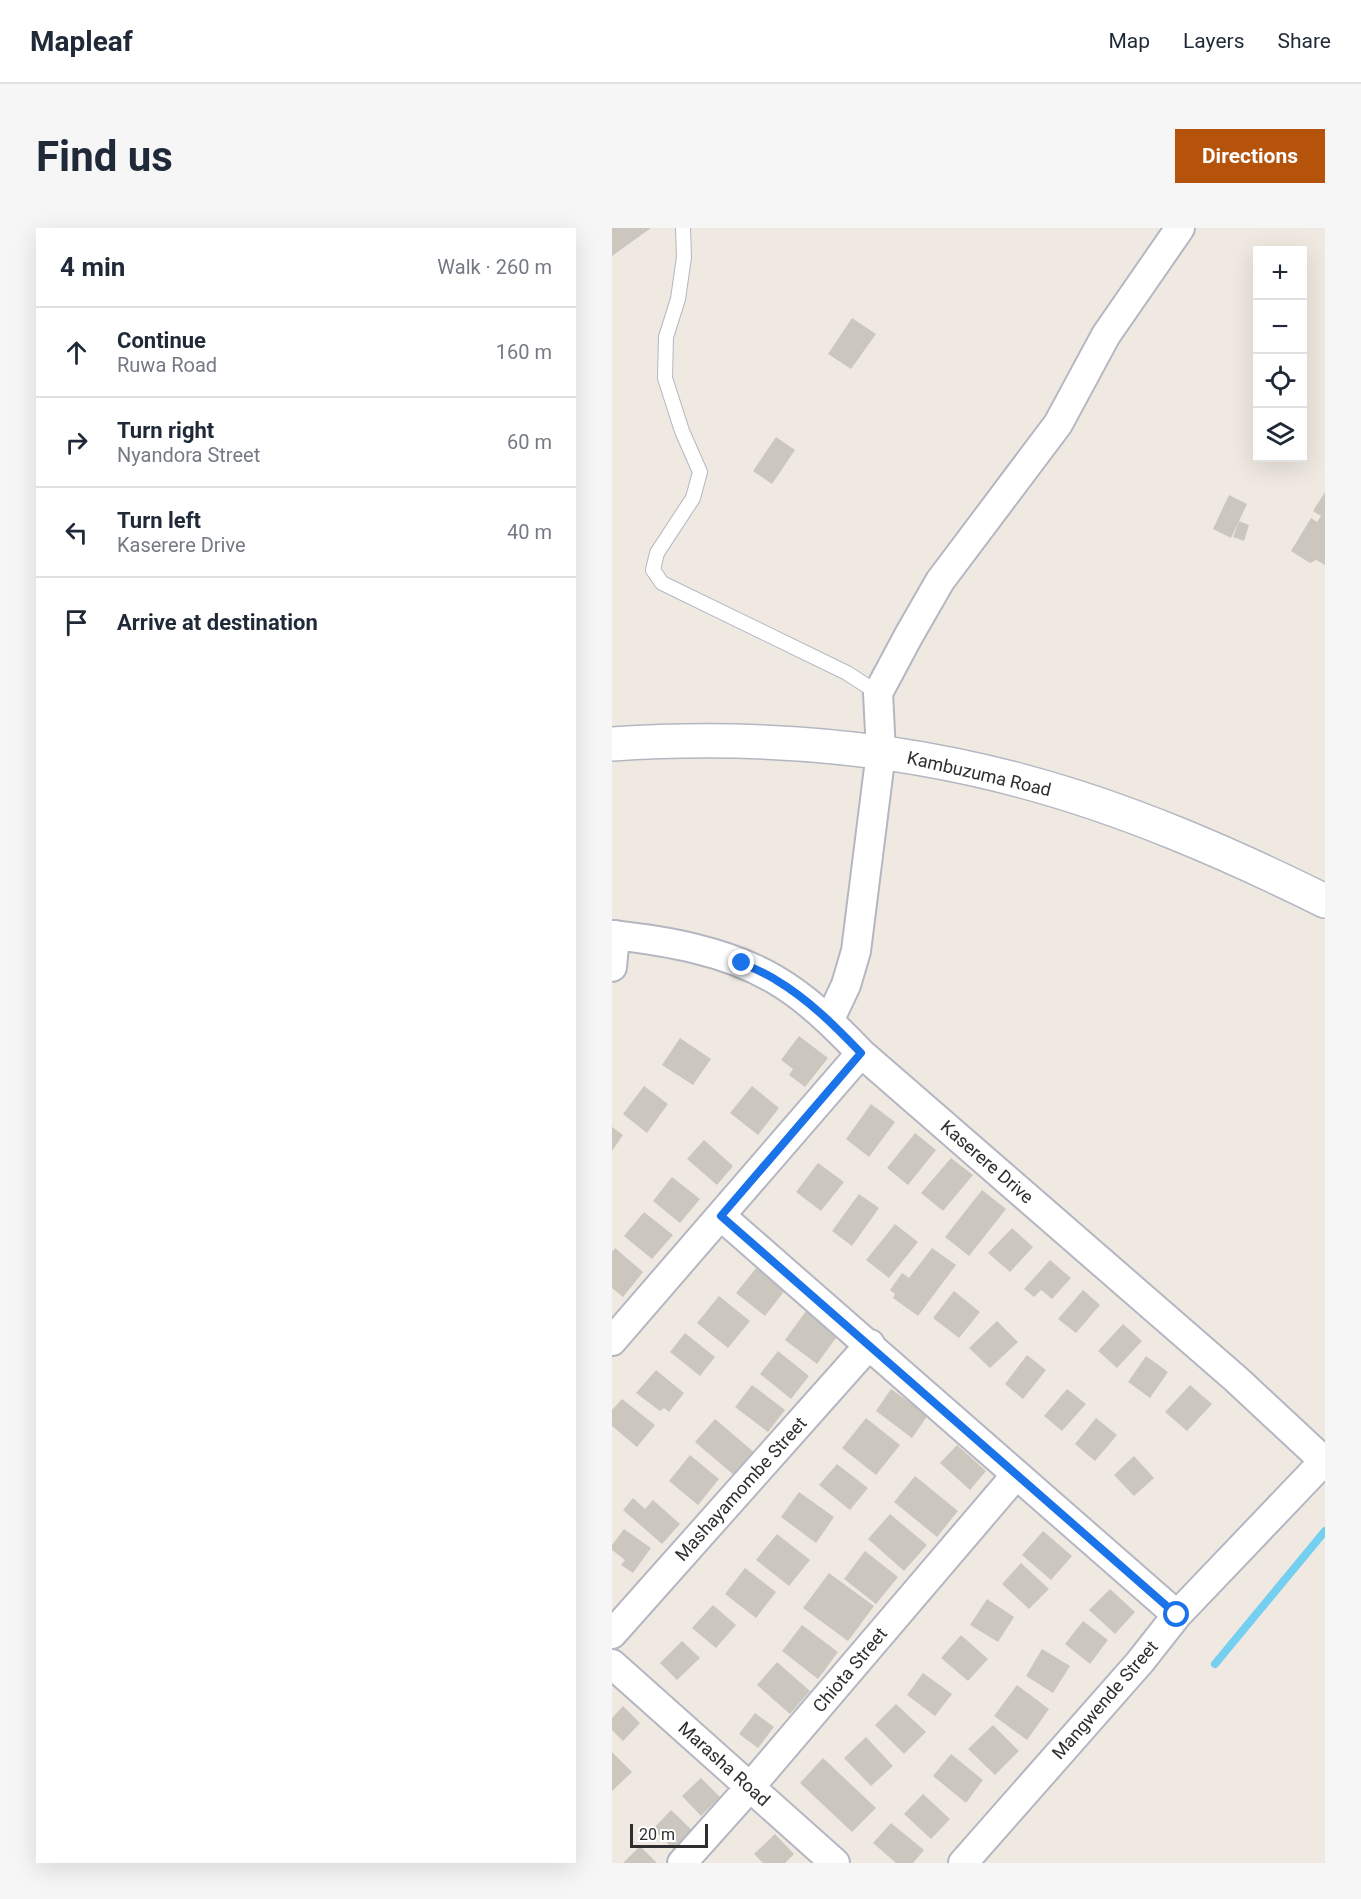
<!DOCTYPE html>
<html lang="en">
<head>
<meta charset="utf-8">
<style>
  :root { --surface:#fff; --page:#f6f6f7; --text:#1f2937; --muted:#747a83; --line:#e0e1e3; --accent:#b45309 }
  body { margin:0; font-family:Roboto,sans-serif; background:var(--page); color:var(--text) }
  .controls { position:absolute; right:18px; top:18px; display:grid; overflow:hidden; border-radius:0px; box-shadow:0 6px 24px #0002 }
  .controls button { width:54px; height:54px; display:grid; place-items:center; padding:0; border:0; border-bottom:2px solid var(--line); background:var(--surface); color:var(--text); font:30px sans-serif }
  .scale { position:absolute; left:18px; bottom:15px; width:78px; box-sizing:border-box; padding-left:6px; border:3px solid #2e2e2e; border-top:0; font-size:16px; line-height:21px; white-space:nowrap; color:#2e2e2e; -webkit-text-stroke:4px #fff; paint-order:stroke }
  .stop { position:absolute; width:18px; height:18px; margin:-14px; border:4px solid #1a73e8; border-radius:50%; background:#fff }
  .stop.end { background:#1a73e8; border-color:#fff; box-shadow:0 2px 6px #0008 }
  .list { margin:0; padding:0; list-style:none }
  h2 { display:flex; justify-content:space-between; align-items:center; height:78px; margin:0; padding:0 24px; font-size:26px }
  h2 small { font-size:20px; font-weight:400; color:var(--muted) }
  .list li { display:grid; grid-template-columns:39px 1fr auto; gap:18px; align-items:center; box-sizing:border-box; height:90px; padding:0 24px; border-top:2px solid var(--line) }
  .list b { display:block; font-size:22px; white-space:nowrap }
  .list p { margin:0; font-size:20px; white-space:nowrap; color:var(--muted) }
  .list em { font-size:20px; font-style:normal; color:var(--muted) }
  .icon { flex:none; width:33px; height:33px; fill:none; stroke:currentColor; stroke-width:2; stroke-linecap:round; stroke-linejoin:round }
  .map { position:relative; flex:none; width:713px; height:1635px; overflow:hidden; border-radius:0px }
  header { display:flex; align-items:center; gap:36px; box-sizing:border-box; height:84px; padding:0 30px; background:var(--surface); border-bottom:2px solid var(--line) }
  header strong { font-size:28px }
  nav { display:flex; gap:33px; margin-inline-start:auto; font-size:21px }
  .intro { display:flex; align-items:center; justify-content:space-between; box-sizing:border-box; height:144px; padding:0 36px }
  h1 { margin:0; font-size:42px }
  .button { padding:15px 27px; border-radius:0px; background:var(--accent); color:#fff; font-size:21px; font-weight:700 }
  main { display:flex; gap:36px; padding:0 36px }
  aside { flex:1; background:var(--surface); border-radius:0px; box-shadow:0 6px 24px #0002 }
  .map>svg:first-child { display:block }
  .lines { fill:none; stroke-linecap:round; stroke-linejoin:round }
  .stream { stroke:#75cff0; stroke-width:8 }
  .building { fill:#cbc7bf }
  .service-casing { stroke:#b4b7c1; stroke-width:16 }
  .minor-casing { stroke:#b4b7c1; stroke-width:32 }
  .secondary-casing { stroke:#b4b7c1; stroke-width:36 }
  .service { stroke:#fff; stroke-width:14 }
  .minor { stroke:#fff; stroke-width:28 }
  .secondary { stroke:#fff; stroke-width:33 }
  .route { stroke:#1a73e8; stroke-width:8 }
  .labels { text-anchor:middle; stroke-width:6; stroke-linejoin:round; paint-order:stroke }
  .street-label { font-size:18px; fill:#2e2e2e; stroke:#fff }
</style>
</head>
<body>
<header>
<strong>Mapleaf</strong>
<nav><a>Map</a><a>Layers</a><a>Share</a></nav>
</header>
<div class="intro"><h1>Find us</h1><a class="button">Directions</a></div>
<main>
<aside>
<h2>4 min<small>Walk · 260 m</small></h2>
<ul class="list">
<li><svg class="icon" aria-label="ahead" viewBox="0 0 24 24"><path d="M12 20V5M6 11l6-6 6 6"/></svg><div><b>Continue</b><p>Ruwa Road</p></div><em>160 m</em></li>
<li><svg class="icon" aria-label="right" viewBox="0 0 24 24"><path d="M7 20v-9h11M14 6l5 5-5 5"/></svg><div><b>Turn right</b><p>Nyandora Street</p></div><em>60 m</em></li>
<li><svg class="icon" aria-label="left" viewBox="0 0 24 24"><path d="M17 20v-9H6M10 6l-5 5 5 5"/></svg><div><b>Turn left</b><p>Kaserere Drive</p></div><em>40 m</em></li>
<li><svg class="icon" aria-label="arrive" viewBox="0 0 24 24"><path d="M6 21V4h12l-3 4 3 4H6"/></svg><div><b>Arrive at destination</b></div></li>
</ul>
</aside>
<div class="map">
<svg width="713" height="1635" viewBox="0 0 713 1635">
  <rect width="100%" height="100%" fill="#efe9e1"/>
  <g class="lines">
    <path class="stream" d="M603 1436 713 1303"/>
  </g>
  <path class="building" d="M0 0H39L0 28Z
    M240 90 264 106 239 141 216 126Z
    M164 209 183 222 160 256 141 243Z
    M713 264V337L704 332 698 335 679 323 699 290 705 294 709 288 701 283Z
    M617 267 635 276 619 310 601 301Z
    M627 293 637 297 632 313 621 309Z
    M187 808 216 830 193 859 177 847 181 841 169 832Z
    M68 810 99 831 81 857 50 837Z
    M32 858 56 876 35 905 11 886Z
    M140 858 167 880 146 907 118 885Z
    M259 876 283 894 257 929 234 911Z
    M0 899 11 907 0 923Z
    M303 905 324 922 296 957 275 940Z
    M92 912 121 938 105 957 75 931Z
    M339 930 361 947 331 983 309 965Z
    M206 935 232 954 209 983 184 964Z
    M60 949 88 971 68 995 41 973Z
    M370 962 394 981 357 1028 333 1009Z
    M247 966 267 980 240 1018 220 1003Z
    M32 984 61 1007 40 1031 12 1008Z
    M283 996 306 1014 277 1050 254 1032Z
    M400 1000 421 1019 398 1044 376 1025Z
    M3 1020 31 1044 11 1069 0 1060V1024Z
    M320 1020 344 1037 306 1088 281 1070 283 1066 278 1062 290 1045 297 1050Z
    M438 1032 459 1050 440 1071 429 1062 422 1069 412 1061Z
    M145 1039 174 1061 153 1088 124 1065Z
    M471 1062 488 1077 464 1105 446 1091Z
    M342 1063 368 1084 347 1110 321 1090Z
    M107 1068 138 1093 116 1120 85 1095Z
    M194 1083 226 1107 205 1136 173 1112Z
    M385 1093 406 1114 378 1140 357 1120Z
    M511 1096 530 1113 505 1140 486 1123Z
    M73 1105 103 1129 88 1148 58 1124Z
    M166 1123 197 1148 179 1171 148 1146Z
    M415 1127 434 1142 411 1171 393 1156Z
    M534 1128 556 1144 538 1170 516 1154Z
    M44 1142 72 1165 57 1184 52 1180 48 1183 24 1165Z
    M140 1157 173 1182 156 1204 123 1179Z
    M578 1157 600 1176 575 1203 553 1184Z
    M279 1161 316 1187 300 1210 264 1183Z
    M455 1161 474 1176 450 1203 432 1188Z
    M10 1171 43 1197 25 1219 0 1198V1182Z
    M254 1190 288 1217 264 1247 230 1220Z
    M484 1190 505 1207 483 1233 463 1216Z
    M103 1191 143 1225 123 1248 83 1214Z
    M345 1217 374 1243 358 1262 328 1235Z
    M78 1227 107 1251 86 1277 57 1253Z
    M522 1228 542 1250 522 1268 502 1247Z
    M225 1236 256 1260 238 1282 207 1257Z
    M303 1248 346 1283 325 1309 282 1274Z
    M187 1264 222 1289 204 1315 169 1289Z
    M21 1270 33 1281 41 1272 68 1296 50 1316 11 1282Z
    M278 1286 315 1317 292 1343 256 1311Z
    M12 1301 39 1320 21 1345 9 1337 13 1332 0 1322V1317Z
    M431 1303 460 1328 439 1352 410 1327Z
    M165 1306 198 1332 177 1358 144 1332Z
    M253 1323 286 1349 264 1376 232 1351Z
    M409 1335 437 1361 417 1381 390 1356Z
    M133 1340 164 1364 144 1390 113 1366Z
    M217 1345 262 1378 236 1413 191 1380Z
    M498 1361 523 1384 503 1406 477 1382Z
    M375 1371 402 1389 386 1414 358 1397Z
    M101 1377 124 1397 104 1420 80 1400Z
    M471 1393 496 1412 478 1436 453 1416Z
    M190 1397 226 1424 206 1451 170 1423Z
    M349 1407 376 1431 356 1453 329 1430Z
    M70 1413 88 1430 65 1452 48 1435Z
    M430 1421 458 1438 441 1465 414 1448Z
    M165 1434 198 1463 178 1486 145 1457Z
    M311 1445 340 1466 323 1488 295 1467Z
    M405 1457 437 1481 415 1512 382 1488Z
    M284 1476 314 1504 292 1526 263 1497Z
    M11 1478 28 1495 11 1513 0 1502V1490Z
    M143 1485 162 1499 146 1520 127 1506Z
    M381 1497 407 1523 383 1547 356 1521Z
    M254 1509 281 1538 259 1558 232 1530Z
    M0 1524 20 1544 0 1563Z
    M339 1526 371 1552 354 1575 321 1548Z
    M211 1530 264 1580 240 1604 188 1555Z
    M89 1550 108 1569 89 1588 70 1568Z
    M311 1566 338 1591 319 1611 292 1586Z
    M59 1582 81 1603 62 1622 41 1601Z
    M279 1595 312 1622 301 1635H284L261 1615Z
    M163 1606 182 1626 173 1635H151L142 1626Z
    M28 1618 45 1635H11Z"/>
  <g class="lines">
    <g class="service-casing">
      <path id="service" d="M71 0 72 29 66 71 54 109 53 150 70 203 88 244 81 270 45 325 41 342 50 355 235 445 266 465"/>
    </g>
    <g class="minor-casing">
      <path id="minor" d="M0 707C55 713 114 723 162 751 195 770 223 798 249 825L624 1151 712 1233 565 1387 528 1434 351 1635
        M0 739 3 707
        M217 793 234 757 244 723 269 524 266 465 297 407 328 353 446 196 494 107 568 0
        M109 988 565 1387
        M0 1113 249 825
        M0 1406 258 1116
        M0 1436 223 1635
        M70 1635 138 1559 404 1247"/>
    </g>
    <g class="secondary-casing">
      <path id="secondary" d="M0 516C137 507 277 517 410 553 515 581 616 625 713 673"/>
    </g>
    <use href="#service" class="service"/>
    <use href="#minor" class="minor"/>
    <use href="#secondary" class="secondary"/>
  </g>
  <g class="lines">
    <path class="route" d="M130 735C141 740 153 745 164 752 196 771 223 798 249 825L109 988 565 1387"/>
  </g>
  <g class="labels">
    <g class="street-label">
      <text transform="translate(367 546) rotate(13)" y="6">Kambuzuma Road</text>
      <text transform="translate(375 934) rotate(41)" y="6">Kaserere Drive</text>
      <text transform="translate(129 1261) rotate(-48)" y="6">Mashayamombe Street</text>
      <text transform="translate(238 1442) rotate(-50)" y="6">Chiota Street</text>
      <text transform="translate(493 1472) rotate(-49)" y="6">Mangwende Street</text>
      <text transform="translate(112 1536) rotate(42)" y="6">Marasha Road</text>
    </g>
  </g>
</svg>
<div class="controls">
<button>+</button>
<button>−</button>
<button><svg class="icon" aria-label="locate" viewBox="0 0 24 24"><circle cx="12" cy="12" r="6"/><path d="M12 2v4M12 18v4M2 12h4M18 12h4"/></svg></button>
<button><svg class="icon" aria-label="layers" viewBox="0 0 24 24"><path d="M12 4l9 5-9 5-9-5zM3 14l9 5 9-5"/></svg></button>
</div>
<div class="scale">20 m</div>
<div class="stop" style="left:565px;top:1387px"></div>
<div class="stop end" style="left:130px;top:735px"></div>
</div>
</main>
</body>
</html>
